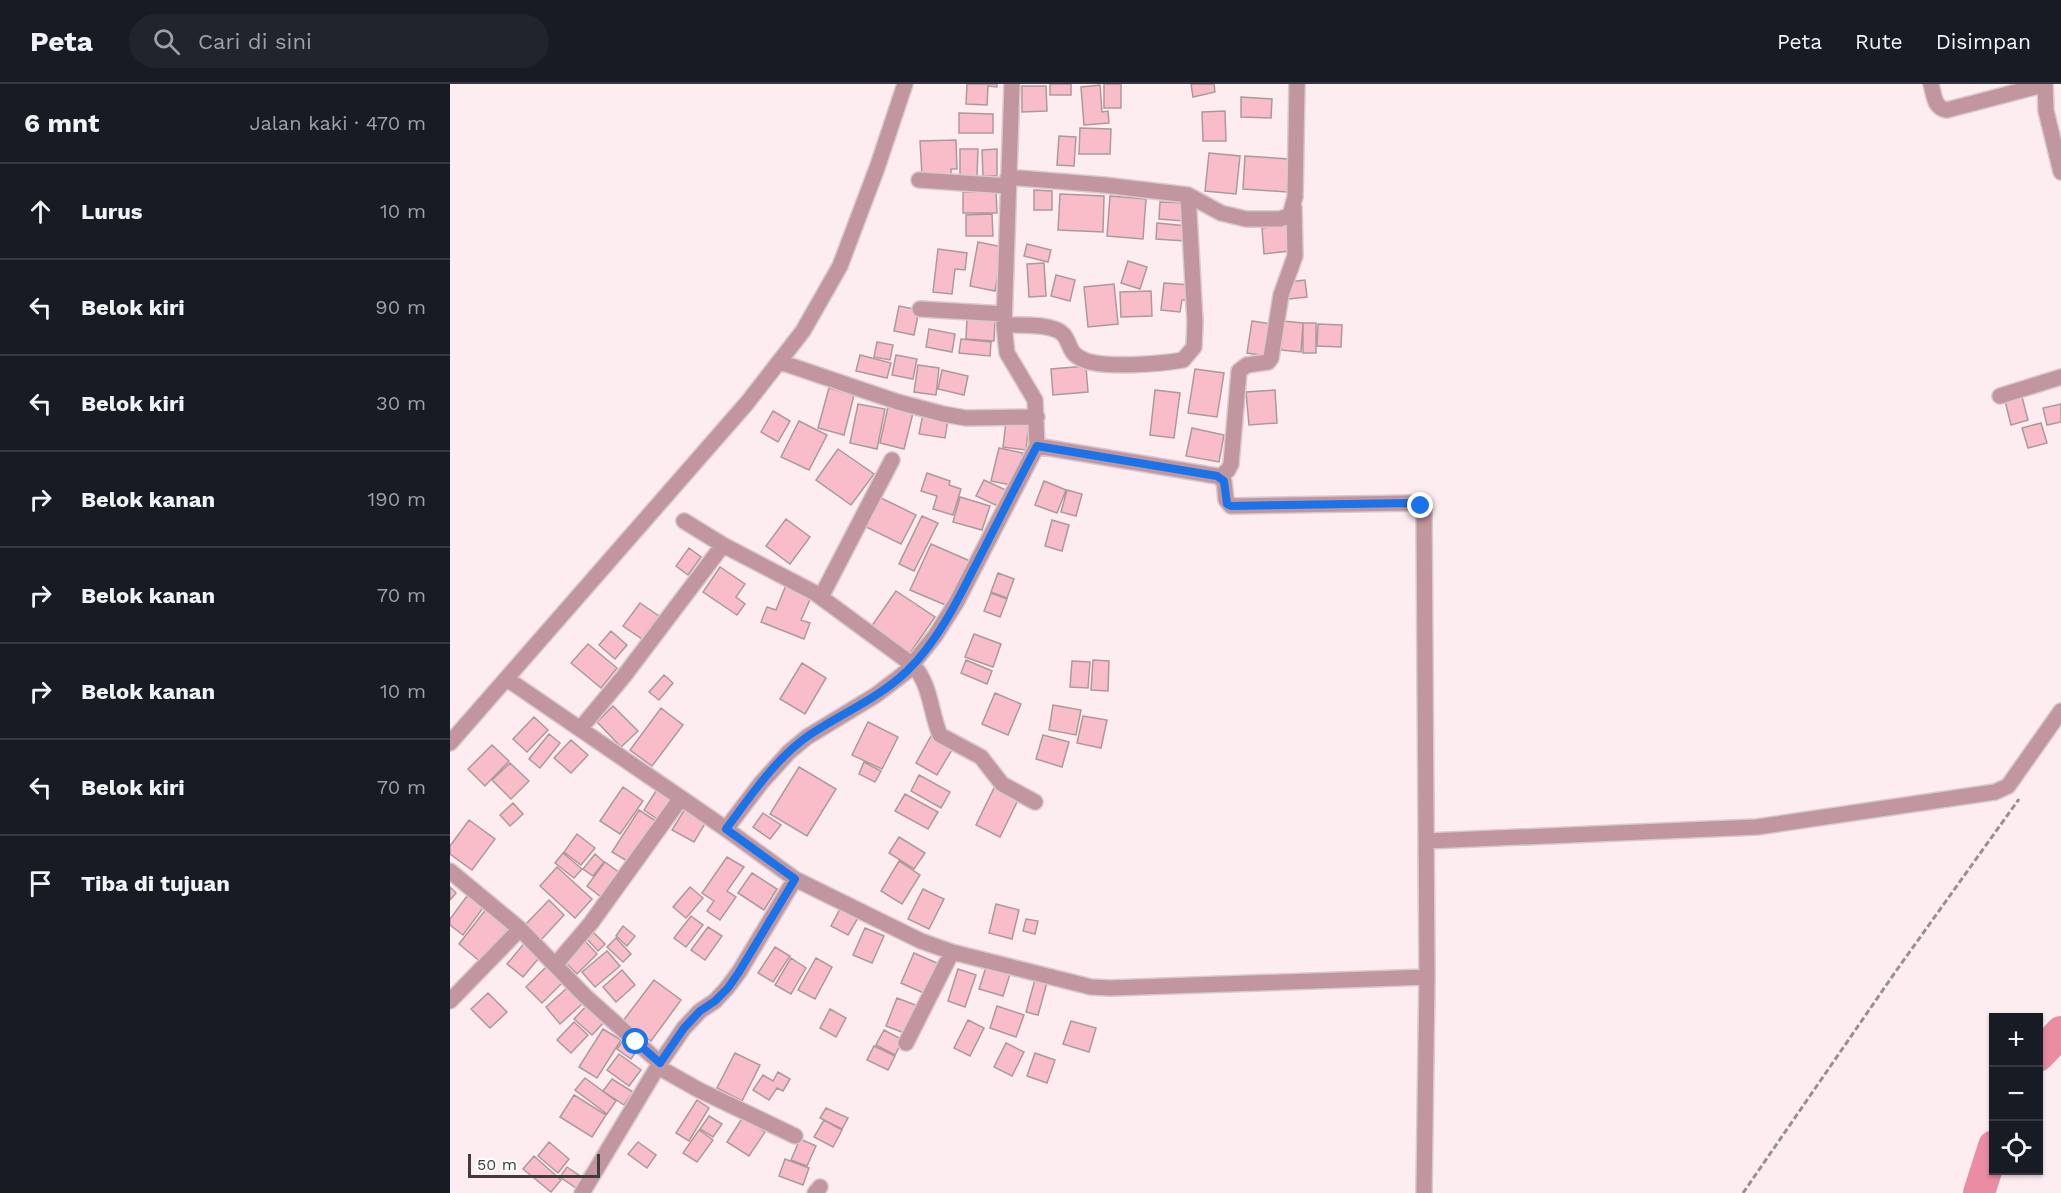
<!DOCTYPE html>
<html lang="id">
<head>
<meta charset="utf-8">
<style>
  :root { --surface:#171b24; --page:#20242c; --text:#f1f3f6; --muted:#9ea1a6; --line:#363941 }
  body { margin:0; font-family:"Work Sans",sans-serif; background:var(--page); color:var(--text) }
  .controls { position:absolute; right:18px; bottom:18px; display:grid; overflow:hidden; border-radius:0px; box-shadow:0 2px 4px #0004 }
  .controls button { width:54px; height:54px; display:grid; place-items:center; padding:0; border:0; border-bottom:2px solid var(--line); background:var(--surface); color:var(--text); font:30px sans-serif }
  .scale { position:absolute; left:18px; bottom:15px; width:132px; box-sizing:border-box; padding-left:6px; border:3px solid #423a3b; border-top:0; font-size:16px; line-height:21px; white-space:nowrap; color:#423a3b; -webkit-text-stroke:4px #fff; paint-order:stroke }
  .stop { position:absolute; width:18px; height:18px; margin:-14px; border:4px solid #1a73e8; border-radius:50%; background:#fff }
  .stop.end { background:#1a73e8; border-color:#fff; box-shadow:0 2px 6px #0008 }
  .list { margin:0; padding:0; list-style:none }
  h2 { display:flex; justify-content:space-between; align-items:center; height:78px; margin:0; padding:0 24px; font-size:26px }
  h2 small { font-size:20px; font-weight:400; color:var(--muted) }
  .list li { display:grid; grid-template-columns:39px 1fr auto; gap:18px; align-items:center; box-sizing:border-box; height:96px; padding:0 24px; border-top:2px solid var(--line) }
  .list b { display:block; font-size:22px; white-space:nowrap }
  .list em { font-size:20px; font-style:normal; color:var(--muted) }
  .icon { flex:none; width:33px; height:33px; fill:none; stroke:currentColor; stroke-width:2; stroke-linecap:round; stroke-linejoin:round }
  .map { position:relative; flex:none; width:1611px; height:1109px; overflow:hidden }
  header { display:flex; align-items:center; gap:36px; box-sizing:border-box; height:84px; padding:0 30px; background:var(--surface); border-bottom:2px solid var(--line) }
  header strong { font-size:28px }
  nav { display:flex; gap:33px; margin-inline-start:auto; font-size:21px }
  .search { width:420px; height:54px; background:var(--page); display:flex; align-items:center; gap:15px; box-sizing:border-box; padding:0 21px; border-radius:33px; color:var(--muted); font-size:22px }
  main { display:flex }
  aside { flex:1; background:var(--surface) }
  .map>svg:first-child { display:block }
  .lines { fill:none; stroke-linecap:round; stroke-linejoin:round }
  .river { stroke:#ea8ca2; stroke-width:32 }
  .building { fill:#f8bdc9; stroke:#ad999c; stroke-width:1.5 }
  .minor-casing { stroke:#d8c9cc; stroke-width:18 }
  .path { stroke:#9a8e90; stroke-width:3; stroke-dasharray:6 3; stroke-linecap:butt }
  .minor { stroke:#c1969f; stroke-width:15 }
  .route { stroke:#1a73e8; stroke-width:8 }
</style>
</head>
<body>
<header>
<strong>Peta</strong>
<div class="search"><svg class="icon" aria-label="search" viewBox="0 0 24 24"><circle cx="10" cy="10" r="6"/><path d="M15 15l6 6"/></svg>Cari di sini</div>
<nav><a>Peta</a><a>Rute</a><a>Disimpan</a></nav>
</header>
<main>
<aside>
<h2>6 mnt<small>Jalan kaki · 470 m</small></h2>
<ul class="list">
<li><svg class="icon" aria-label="ahead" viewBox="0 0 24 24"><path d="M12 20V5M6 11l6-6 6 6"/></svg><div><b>Lurus</b></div><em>10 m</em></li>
<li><svg class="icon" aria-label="left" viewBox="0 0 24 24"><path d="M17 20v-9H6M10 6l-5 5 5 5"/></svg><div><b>Belok kiri</b></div><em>90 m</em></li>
<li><svg class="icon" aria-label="left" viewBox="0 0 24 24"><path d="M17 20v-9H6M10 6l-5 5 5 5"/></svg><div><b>Belok kiri</b></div><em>30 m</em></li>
<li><svg class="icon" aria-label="right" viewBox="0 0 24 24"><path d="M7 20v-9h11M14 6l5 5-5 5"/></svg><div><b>Belok kanan</b></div><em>190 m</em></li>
<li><svg class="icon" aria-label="right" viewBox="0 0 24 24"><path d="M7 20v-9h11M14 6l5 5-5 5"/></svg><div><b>Belok kanan</b></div><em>70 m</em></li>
<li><svg class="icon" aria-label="right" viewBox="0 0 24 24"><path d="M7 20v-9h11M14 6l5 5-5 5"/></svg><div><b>Belok kanan</b></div><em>10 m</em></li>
<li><svg class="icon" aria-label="left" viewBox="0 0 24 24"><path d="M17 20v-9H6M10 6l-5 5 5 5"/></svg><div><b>Belok kiri</b></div><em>70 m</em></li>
<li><svg class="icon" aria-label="arrive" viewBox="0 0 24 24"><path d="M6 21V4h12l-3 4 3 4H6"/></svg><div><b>Tiba di tujuan</b></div></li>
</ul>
</aside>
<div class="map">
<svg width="1611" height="1109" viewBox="0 0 1611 1109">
  <rect width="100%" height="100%" fill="#feedf0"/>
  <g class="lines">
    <path class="river" d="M1588 972 1611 948
      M1529 1109 1544 1062"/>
  </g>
  <path class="building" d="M517 0H547V3L538 2 537 21 516 20Z
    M600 0H621V11H600Z
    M654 0H671V24H654Z
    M741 0H764L765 8 743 13Z
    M650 1 652 28 658 27 659 39 634 41 631 3Z
    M572 2H596L597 27 572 28Z
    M791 13 822 15 821 34 791 33Z
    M775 27 776 57H753L752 28Z
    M509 29 543 30V49H509Z
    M630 44 661 45 660 70H629Z
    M609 52 626 53 624 82 607 81Z
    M506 56 507 85H501V90L472 91 470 57Z
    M510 65H528L527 92H510Z
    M547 65V92H533L532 66Z
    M759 69 790 72 786 110 755 107Z
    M795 72 839 75 837 108 793 105Z
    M584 106 602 107V126H584Z
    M513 108H546L547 129H513Z
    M610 110 654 112 653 148 608 146Z
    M660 112 696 115 693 155 657 152Z
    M710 118 735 119 734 137 709 135Z
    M542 130 543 152H516V131Z
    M707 139 737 142 735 157 706 155Z
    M837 141 839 167 814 170 812 144Z
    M528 158 553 163 545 207 520 202Z
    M577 160 601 166 598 178 574 172Z
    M488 165 517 169 515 186 505 185 502 210 483 208Z
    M678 177 697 183 690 205 671 199Z
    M594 179 596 212 579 213 577 180Z
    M606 191 625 196 620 217 601 212Z
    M855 196 857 213 839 215 838 198Z
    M714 199 741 201 739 216H732L730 228 711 226Z
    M664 200 668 240 638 243 634 203Z
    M701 207 702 232 671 233 670 208Z
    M449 222 469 226 464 251 444 247Z
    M517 234 545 236 544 257 516 255Z
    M802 237 822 240 817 272 797 269Z
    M833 237 853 239 851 268 831 266Z
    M853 239H866V269H853Z
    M868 240 892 241 891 263 867 262Z
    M479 245 505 250 502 268 476 263Z
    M511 255 541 258 540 272 509 269Z
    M427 258 443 261 440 276 424 273Z
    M410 271 441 279 437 294 406 287Z
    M446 271 467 275 463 295 442 291Z
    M468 281 489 284 486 311 464 308Z
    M636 282 638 308 603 311 601 285Z
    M745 285 774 289 767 333 738 329Z
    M492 286 518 292 514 311 488 305Z
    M379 304 404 311 394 351 368 344Z
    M705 306 730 309 724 354 700 351Z
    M825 306 827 339 799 341 796 308Z
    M1571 309 1578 336 1561 341 1554 313Z
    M408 320 435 325 427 365 400 359Z
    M1611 320V338L1597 341 1593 324Z
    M438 323 463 329 454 365 430 359Z
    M323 327 340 337 328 358 311 348Z
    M473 330 498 335 495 354 469 350Z
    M349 337 377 351 359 386 331 373Z
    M556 337 579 339 576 366 553 363Z
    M1591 339 1597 359 1578 364 1572 344Z
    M742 344 774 351 769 378 736 372Z
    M549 364 573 369 566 402 541 397Z
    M388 365 424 390 401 421 366 396Z
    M477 389 500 397 499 401 511 405 503 431 483 425 487 412 471 407Z
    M534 396 558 407 550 423 526 412Z
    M594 397 616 406 607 429 585 421Z
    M617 406 632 410 626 432 611 428Z
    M427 412 466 431 451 460 412 441Z
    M510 413 540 422 532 446 503 438Z
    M472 432 488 439 464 487 449 480Z
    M336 435 360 453 340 480 316 462Z
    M602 436 619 441 612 467 595 462Z
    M481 460 520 477 500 523 460 506Z
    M239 464 251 473 238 491 226 482Z
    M270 483 295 500 286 513 295 520 287 531 253 508Z
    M548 489 564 495 557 514 541 508Z
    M336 501 362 511 351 536 360 539 354 555 311 538 317 523 326 526Z
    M446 507 485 533 460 569 421 543Z
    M541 509 557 515 550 533 534 527Z
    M190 519 209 532 192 555 173 542Z
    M161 547 177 561 165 575 149 561Z
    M524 550 551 560 543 583 515 573Z
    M138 560 167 584 151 604 121 579Z
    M516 576 542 587 537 600 511 589Z
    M643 576 659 577 658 607 641 606Z
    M622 577 640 578 638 604 620 603Z
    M352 579 376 594 355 630 330 615Z
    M214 591 223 599 209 616 199 608Z
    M545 609 571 620 558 651 532 640Z
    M603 621 631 626 626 651 599 646Z
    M163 622 188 647 171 663 147 638Z
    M211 624 233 641 202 682 180 666Z
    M633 632 657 636 651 664 627 659Z
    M84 633 98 646 77 668 63 655Z
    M418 638 448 653 432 685 402 671Z
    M99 650 110 659 90 684 79 675Z
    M593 651 619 658 612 683 586 675Z
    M481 652 503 664 487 691 466 679Z
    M121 656 138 671 121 689 104 674Z
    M42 661 59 677 35 702 18 685Z
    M414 678 431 687 425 698 409 690Z
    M60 679 79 697 61 715 42 696Z
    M349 683 386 705 357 752 320 730Z
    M469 691 500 708 491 724 461 707Z
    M209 702 226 714 210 737 194 726Z
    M173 703 193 717 170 750 150 737Z
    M544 704 568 716 550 753 526 741Z
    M455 710 488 728 478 745 445 727Z
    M63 719 73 730 60 742 50 731Z
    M235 725 256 738 244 758 222 746Z
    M189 726 209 739 182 780 162 768Z
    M313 729 331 741 320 755 303 743Z
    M19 736 45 755 22 786 0 770V762Z
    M127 750 145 764 131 781 114 768Z
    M449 753 475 769 464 785 439 769Z
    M113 769 132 785 124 794 105 779Z
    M145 770 154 778 143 792 133 785Z
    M277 773 294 783 277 807 286 813 270 836 257 827 264 817 252 809Z
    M449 777 470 791 452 820 431 807Z
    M155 778 174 792 155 816 137 802Z
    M107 783 142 815 125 834 90 802Z
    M302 789 327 805 314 826 288 809Z
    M0 803 6 809 0 816Z
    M240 803 253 814 236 834 223 823Z
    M473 805 494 815 479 845 458 835Z
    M17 812 33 824 13 851 0 841V835Z
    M99 816 114 831 91 856 75 841Z
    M546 820 569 826 562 855 539 849Z
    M37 824 60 842 32 879 9 860Z
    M390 825 408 834 398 851 381 842Z
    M241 832 253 841 236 863 224 854Z
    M576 835 588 837 585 850 573 847Z
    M173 842 185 852 177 862 166 852Z
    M258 843 272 852 255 876 241 866Z
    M415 844 434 852 422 879 403 871Z
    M144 849 155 860 148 867 137 855Z
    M166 854 181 870 173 878 157 863Z
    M77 856 93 869 73 893 57 880Z
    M134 856 147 870 127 890 113 876Z
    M325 863 340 872 323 898 308 889Z
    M157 867 170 882 145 903 132 888Z
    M464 869 489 880 476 910 451 899Z
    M341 874 356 884 341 910 325 901Z
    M366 874 382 883 365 915 348 906Z
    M100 879 116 895 92 919 76 903Z
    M537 880 561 887 553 912 529 905Z
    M508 885 526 891 515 923 498 917Z
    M172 886 185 901 166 918 153 903Z
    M586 892 598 895 588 931 576 928Z
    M204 896 231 916 201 957 173 937Z
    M117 904 132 920 110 940 96 923Z
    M38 909 57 928 40 944 21 925Z
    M447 914 468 922 457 950 436 942Z
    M139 919 157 935 142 951 124 935Z
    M547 922 574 931 566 953 540 944Z
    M380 925 396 934 386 953 370 944Z
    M518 936 534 944 520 972 504 964Z
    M621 937 646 944 639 968 613 960Z
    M124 938 138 951 121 969 107 956Z
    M153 945 171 956 147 994 129 983Z
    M434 946 453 956 445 971 426 961Z
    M174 955 188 965 181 975 167 965Z
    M556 959 574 968 562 992 544 983Z
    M424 962 445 972 438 986 417 976Z
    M285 969 310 981 292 1017 267 1004Z
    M585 969 605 976 597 999 577 992Z
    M169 970 191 986 179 1002 157 986Z
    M328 988 340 995 333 1007 327 1004 319 1016 303 1006 313 991 323 997Z
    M135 994 166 1017 157 1030 125 1006Z
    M162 995 183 1008 174 1021 153 1007Z
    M124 1011 156 1031 142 1053 110 1033Z
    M247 1016 259 1024 239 1057 226 1049Z
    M376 1024 398 1034 392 1045 370 1034Z
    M259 1032 272 1040 263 1053 250 1045Z
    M293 1033 315 1048 299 1072 277 1058Z
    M374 1036 392 1046 383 1063 364 1053Z
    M249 1046 263 1056 247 1078 233 1069Z
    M350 1055 366 1062 357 1082 341 1076Z
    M99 1058 119 1075 108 1089 88 1072Z
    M188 1058 206 1071 197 1084 178 1070Z
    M84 1072 111 1096 101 1108 73 1085Z
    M335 1075 359 1084 353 1101 329 1092Z
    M117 1083 133 1094 126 1104 110 1093Z"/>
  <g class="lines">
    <g class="minor-casing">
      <path id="minor" d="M562 0 554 241 557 269 585 316 587 362 506 519 485 552 456 588 426 611 357 653 339 668 311 699 276 745 345 795 471 857 502 868 641 903 660 904 977 893 974 1109
        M1481 0C1484 11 1484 24 1497 26L1585 3 1589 0
        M1595 0 1596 27 1611 88
        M558 93 654 101 738 111 771 129 796 135H830L840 131 845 113 847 0
        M469 96 558 102
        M470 225 554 230
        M554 241C569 241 602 239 613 250 621 259 618 269 632 275 651 285 711 280 733 276L744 263 745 238 738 111
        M330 278 448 318 493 330 516 334 587 333
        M1550 312 1611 293
        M587 362 767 392 774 397 776 416 781 422 961 419 971 422 974 425 977 893
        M770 393 778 386 781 380 789 287 797 281 818 278 821 274 831 211 845 172 844 123
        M234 437 273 461 365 509 463 581C481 601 480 627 490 651L531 673 552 700 585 718
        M371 513 442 376
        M57 595 231 714 141 839 106 880
        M130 645 174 592 273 461
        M0 659 297 319 353 247 390 182 427 84 455 0
        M231 714 276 745
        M977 757 1307 743 1545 708 1558 702 1611 627
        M0 787 70 845 135 912 210 979
        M0 917 70 845
        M456 959 502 868
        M208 983 249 1006 345 1052
        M132 1109 210 979 234 944 250 927 265 917 277 904 289 888 345 795
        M365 1109 370 1103"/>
    </g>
    <path class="path" d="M1293 1109 1446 887 1569 715"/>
    <use href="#minor" class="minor"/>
  </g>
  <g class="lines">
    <path class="route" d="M186 958 210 979 234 944 250 927 265 917 278 904 289 888 345 795 276 745C300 713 325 675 358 652 390 630 428 615 457 587 485 560 505 522 522 488 544 446 565 403 587 362L767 392 774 397 777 420 781 422 961 419 971 422"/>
  </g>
</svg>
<div class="controls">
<button>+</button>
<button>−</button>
<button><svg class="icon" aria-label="locate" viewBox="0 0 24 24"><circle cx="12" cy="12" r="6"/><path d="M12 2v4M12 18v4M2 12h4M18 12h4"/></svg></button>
</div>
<div class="scale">50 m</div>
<div class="stop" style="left:186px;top:958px"></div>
<div class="stop end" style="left:971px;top:422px"></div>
</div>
</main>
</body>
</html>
